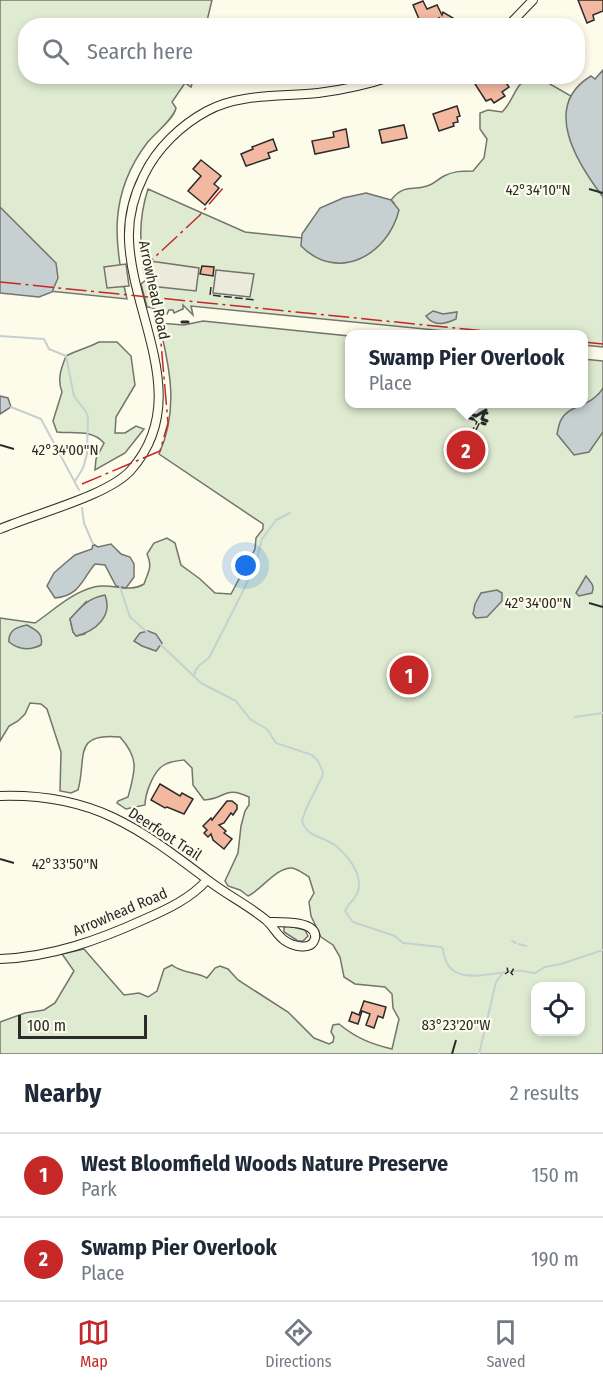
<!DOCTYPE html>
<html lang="en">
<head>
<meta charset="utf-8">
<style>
  :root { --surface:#fff; --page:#f2f2f3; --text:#1f2937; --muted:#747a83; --line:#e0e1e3; --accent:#c62828 }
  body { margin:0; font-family:"Fira Sans Condensed",sans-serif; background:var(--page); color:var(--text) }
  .controls { position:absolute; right:18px; bottom:18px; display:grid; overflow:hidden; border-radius:12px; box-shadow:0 3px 9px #0003 }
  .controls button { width:54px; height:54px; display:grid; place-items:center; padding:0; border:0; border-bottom:2px solid var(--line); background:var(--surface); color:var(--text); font:30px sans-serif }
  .scale { position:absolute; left:18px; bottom:15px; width:129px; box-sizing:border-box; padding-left:6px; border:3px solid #2b2b2b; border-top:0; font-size:16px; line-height:21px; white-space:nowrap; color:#2b2b2b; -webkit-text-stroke:4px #fdfbea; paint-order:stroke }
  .you { position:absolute; left:246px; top:566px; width:21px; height:21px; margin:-15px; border:4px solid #fff; border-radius:50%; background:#1a73e8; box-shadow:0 0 0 9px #1a73e833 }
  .badge { display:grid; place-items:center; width:39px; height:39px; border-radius:50%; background:var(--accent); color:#fff; font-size:20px; font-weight:700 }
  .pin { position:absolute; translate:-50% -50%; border:3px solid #fff; box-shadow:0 2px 6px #0006 }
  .popup { position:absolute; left:345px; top:330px; width:243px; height:78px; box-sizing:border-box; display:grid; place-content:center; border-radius:12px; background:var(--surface); filter:drop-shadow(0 2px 4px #0005); font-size:20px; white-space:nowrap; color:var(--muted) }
  .popup b { font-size:22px; color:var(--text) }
  .popup::after { content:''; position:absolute; left:50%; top:100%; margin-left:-12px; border:12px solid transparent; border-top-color:var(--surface) }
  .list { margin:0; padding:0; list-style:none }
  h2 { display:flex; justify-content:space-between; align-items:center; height:78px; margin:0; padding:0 24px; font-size:26px }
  h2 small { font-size:20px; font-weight:400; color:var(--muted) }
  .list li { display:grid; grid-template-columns:39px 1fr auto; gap:18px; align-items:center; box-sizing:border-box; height:84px; padding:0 24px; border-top:2px solid var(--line) }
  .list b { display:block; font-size:22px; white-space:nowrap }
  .list p { margin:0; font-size:20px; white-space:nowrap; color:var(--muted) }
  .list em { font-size:20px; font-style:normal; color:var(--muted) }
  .icon { flex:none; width:33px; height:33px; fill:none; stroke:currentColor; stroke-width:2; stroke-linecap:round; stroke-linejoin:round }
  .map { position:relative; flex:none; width:603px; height:1054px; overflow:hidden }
  .search { position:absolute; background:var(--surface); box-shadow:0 3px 9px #0003; left:18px; right:18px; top:18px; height:66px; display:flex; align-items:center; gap:15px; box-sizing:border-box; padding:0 21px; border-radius:24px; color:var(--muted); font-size:22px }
  .sheet { height:246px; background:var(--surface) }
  nav { display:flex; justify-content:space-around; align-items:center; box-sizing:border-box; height:84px; border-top:2px solid var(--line); background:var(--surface); font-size:16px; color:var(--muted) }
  nav a { display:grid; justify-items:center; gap:3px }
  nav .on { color:var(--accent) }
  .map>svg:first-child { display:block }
  .green { fill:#deebd1; stroke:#74746e; stroke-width:1.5; fill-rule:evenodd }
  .parking { fill:#eceadb; stroke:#74746e; stroke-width:1.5 }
  .water { fill:#c7d0d0; stroke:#74746e; stroke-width:1.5 }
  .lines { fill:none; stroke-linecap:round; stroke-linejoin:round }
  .stream { stroke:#c7d0d0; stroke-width:2 }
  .building { fill:#f2b8a0; stroke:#2b2b2b; stroke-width:1.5 }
  .minor-casing { stroke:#2b2b2b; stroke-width:10 }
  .minor { stroke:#fdfbea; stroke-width:8 }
  .fence { stroke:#2b2b2b; stroke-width:1.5; stroke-dasharray:8 3; stroke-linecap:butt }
  .wall { stroke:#2b2b2b; stroke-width:3 }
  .power { stroke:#c62828; stroke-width:1.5; stroke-dasharray:21 4.5 3 4.5; stroke-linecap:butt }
  .ticks { fill:none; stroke:#2b2b2b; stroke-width:2 }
  .labels { text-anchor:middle; stroke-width:4.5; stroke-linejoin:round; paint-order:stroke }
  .street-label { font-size:15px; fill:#2b2b2b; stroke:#fdfbea }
  .ticks-label { font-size:15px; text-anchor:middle; fill:#2b2b2b; stroke:#fdfbea; stroke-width:4.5; stroke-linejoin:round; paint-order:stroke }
</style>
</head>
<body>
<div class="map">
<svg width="603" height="1054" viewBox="0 0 603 1054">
  <rect width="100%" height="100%" fill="#fdfbea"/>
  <path class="green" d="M0 0H212L206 25 26 26V76L194 77 191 87 185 83 172 102 176 108C174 119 154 134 147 143 109 193 113 242 127 299L0 286Z
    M529 77H543L548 83 571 96 569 101V131L603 126V347L583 345V334H476L191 306 193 315 183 305V309L174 313 173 310H169L167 314C160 312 154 307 147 307L141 284 147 279C139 248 138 220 148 189L245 232 322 240 394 203 391 200C404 184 411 191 427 186 433 185 438 179 444 176 453 171 462 171 473 171L484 158 487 139 480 129V113L488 110 502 112C513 102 515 84 529 77Z
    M203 321 349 336V404H583V359L603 361V1054H0V1022L25 1013 44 1010 55 1003 74 971 62 954 84 949 124 995 139 993 148 997 157 991 164 969 172 965C181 973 196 972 207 978L215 968 220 966 228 969 238 980 288 1012 314 1038 329 1044 333 1042 334 1037 331 1032 333 1025 339 1024C356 1038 371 1044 392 1049L399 1019 393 1008 392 994 385 987 355 984 344 977 340 957 333 945 321 937 311 916 309 902 314 893 309 877C304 874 298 869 292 868 277 867 261 890 248 896L240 890 228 886 225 881 238 853 241 826 245 811 249 805V797C224 785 226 799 204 800L193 785 192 768 184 760C176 761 166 762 160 768 152 776 145 794 145 805L126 809 117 803 118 801 128 797C135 771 140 759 120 737 72 732 87 758 78 790L71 793 60 791 61 752 47 709 41 704 30 703 25 714 18 721 9 726 0 741V618L35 623C54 610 71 593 94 587 111 582 128 594 144 584 148 572 153 567 147 554L154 543 167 538 175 543 181 565 200 579 215 593 231 594 255 549 256 538 263 529V524L159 454C179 410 170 368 159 323L184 325ZM86 602 85 634 77 636 73 632 70 619ZM536 986H580V1032H536Z
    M99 342H117L131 356 135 385 116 417 115 433H125L136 426 144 429 125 453 95 470 96 459 104 443C92 429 73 434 57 432L53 421 62 392C57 379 61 369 66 356 77 350 88 348 99 342Z
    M289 926 305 930 308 936 303 941H298L284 932V927Z"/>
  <path class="parking" d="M150 261 199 268 196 291 150 286Z
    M126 264 129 286 107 288 104 267Z
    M216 270 254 274 250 297 213 293Z"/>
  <path class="water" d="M603 70V197C577 163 541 106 591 76L595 79Z
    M366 193 391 200 399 210C388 255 338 283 301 246L302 234 320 208 343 198Z
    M0 207 56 263 58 278 52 292 39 297 0 293Z
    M433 311 443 314 457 312 456 319C445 324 434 327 426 316Z
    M603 388V432L589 452 574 455 557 434C558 430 559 423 561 420 569 404 592 407 603 388Z
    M0 396 8 398 11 407 0 414Z
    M93 544 98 547 111 544 121 554 130 557 134 564V577L126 588 116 586 105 565 95 564C82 579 80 596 55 598L47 586 54 573 63 565 75 555 92 549Z
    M586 576C591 583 595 585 592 593L579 596 576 593Z
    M497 590 502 593V601L487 617 476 618 473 614 475 604 481 593Z
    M105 595C113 616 96 631 76 636L73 632 70 619C81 607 88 598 105 595Z
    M27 625C36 630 44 634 41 645 29 651 19 650 9 642 8 630 17 627 27 625Z
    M148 631 156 634 162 643 156 651 142 646 134 641 140 633Z"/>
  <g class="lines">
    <path class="stream" d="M0 336 44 339 49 349 66 356 74 396 86 412 88 417 87 454 83 468 75 481
      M11 407 41 419 79 490
      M82 508 84 523 93 544
      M120 587 130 617 148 633
      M159 643 201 683 236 701 250 719 267 729 276 743 312 755 318 761 323 772 322 777 306 809 302 821C307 838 324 836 336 846 348 856 363 874 358 891 356 899 348 903 345 911L353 922 395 936 403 943 441 947 443 949C447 990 489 972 516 971 523 970 529 973 535 973L545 967 561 964 603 950
      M194 676C195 667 202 663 209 658L243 591 256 563 262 539 276 520 290 513
      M575 717 603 713
      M512 941 516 943
      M519 944 526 946
      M479 1054 496 982 502 974"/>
  </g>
  <path class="building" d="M578 0H603V11L593 15 594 20 587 23Z
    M423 1 427 9 437 5 442 15 443 12 453 18 448 26 438 21 439 18 423 26H414L415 21 419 19 413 5Z
    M486 76H508L504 80 509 87 502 92 505 96 494 103 491 99 486 101 475 84Z
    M457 106 460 116 457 117 458 122 453 123 454 126 439 131 433 114Z
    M404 125 407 138 382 143 379 130Z
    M346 129 349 147 315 154 312 141 334 137 333 132Z
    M273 139 277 150 268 153 270 158 246 166 241 154 253 149 252 147Z
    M201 160 221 176 214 184 219 188 205 205 188 191 201 176 193 169Z
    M202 266 214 267 213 276 200 274Z
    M160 784 180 796 182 793 193 799 184 814 167 807 165 808 151 800Z
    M227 801H232L237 805V809L233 815 231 813 224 823 219 825 226 831 224 833 232 839 224 849 213 840 211 834 208 837 204 833 207 830 203 826 211 818 212 820Z
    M364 1001 386 1007 383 1018 378 1016 374 1028 366 1025 370 1014 362 1011 358 1024 349 1021 352 1012 359 1015Z"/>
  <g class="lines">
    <g class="minor-casing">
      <path id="minor" d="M508 26 533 0
        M0 529C34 514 108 496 131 470 193 400 132 317 129 240 128 216 134 195 144 175 157 148 181 125 207 111 240 93 282 97 318 93 343 90 369 84 393 76
        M0 796C93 793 139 828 209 881 227 895 248 905 266 920 273 926 277 935 284 940 292 946 312 952 315 938 318 920 278 922 268 922
        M0 959C52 957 99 940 145 919 168 909 191 898 207 880"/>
    </g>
    <use href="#minor" class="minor"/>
    <path class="fence" d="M211 287 210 295 256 300
      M473 419 477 422 462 449 467 452 469 449 468 445 480 422 482 423
      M505 974 508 972 507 967
      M513 975 511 973 514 968"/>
    <path class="wall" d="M182 322H188
      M471 414 476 416 486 410
      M467 417 473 419
      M487 421 482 419 484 413H487
      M482 423 485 424"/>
    <path class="power" d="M0 282 514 334
      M583 342 603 344
      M82 484 160 451 168 423 161 343 143 268 199 216 223 188"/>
  </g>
  <path class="ticks" d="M589 189 603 193M0 445 14 449M589 603 603 607M0 859 14 863M452 1054 456 1040"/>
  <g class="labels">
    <g class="street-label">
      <text transform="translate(154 290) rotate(78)" y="5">Arrowhead Road</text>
      <text transform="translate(165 834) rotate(33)" y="5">Deerfoot Trail</text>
      <text transform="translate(120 912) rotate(-23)" y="5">Arrowhead Road</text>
    </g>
  </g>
  <g class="ticks-label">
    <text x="538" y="195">42°34'10"N</text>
    <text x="65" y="455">42°34'00"N</text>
    <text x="538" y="608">42°34'00"N</text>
    <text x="65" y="869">42°33'50"N</text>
    <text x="456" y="1030">83°23'20"W</text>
  </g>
</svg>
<div class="controls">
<button><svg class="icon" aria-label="locate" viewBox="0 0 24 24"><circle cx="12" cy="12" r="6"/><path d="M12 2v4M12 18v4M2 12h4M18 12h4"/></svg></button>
</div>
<div class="scale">100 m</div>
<div class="you"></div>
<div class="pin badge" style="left:409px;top:675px">1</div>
<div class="pin badge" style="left:466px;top:450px">2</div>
<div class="popup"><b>Swamp Pier Overlook</b>Place</div>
<div class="search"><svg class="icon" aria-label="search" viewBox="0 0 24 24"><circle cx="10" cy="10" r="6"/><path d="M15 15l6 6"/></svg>Search here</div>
</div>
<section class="sheet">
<h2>Nearby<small>2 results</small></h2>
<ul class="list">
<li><span class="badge">1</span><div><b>West Bloomfield Woods Nature Preserve</b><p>Park</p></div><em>150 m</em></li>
<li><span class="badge">2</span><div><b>Swamp Pier Overlook</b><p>Place</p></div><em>190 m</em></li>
</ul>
</section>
<nav>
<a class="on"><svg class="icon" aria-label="map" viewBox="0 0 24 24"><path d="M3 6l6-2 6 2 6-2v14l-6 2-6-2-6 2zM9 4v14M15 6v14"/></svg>Map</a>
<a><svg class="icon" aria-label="directions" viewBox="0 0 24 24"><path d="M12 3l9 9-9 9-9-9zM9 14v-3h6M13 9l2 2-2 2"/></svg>Directions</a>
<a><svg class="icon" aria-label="saved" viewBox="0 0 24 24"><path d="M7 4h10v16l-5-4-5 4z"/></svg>Saved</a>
</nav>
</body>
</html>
